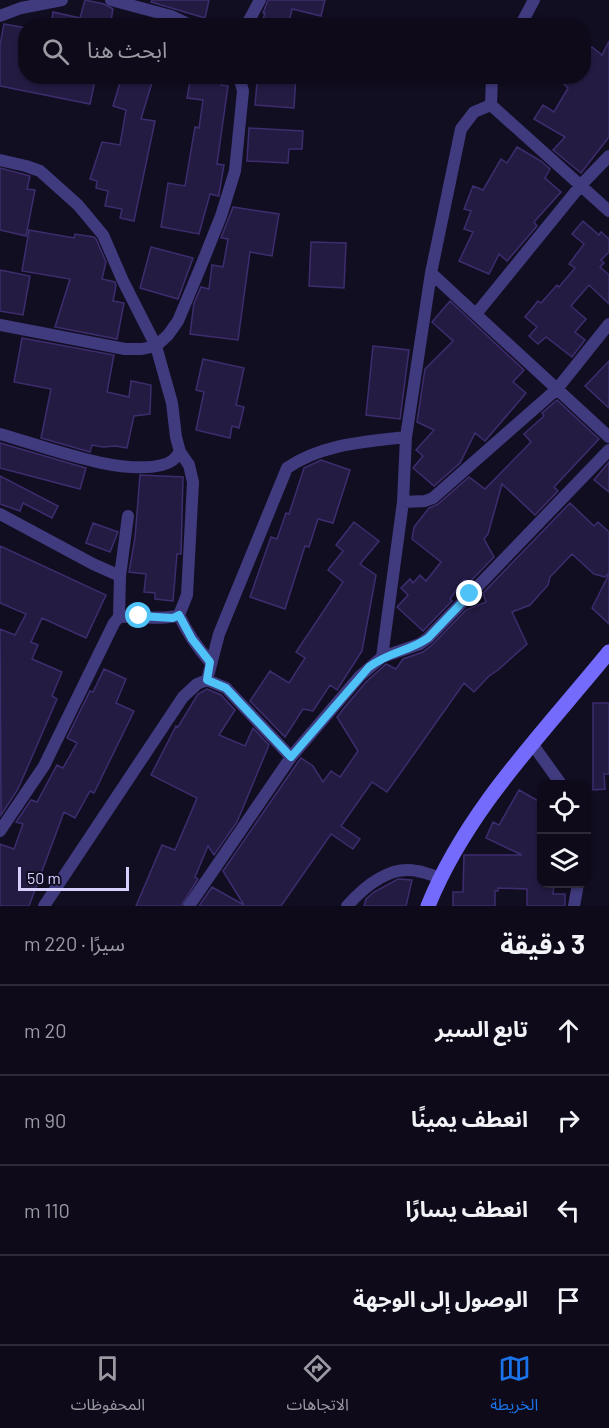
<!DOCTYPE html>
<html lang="ar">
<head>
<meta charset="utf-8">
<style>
  :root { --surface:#0e0a1a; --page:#171323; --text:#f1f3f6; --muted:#9b9aa2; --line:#2e2b39; --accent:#1a73e8 }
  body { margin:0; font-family:Barlow,"Noto Sans Arabic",sans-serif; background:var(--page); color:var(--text); direction:rtl }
  .controls { position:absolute; right:18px; bottom:18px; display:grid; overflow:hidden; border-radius:12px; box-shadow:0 2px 4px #0004 }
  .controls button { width:54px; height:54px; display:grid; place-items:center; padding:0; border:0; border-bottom:2px solid var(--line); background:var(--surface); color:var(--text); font:30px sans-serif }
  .scale { position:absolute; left:18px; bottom:15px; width:111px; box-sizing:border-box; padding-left:6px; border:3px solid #d7d0fe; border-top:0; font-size:16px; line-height:21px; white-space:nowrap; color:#d7d0fe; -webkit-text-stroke:4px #120e22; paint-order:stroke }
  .stop { position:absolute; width:18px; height:18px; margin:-14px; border:4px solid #4fc3f7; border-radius:50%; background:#fff }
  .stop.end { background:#4fc3f7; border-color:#fff; box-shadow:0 2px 6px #0008 }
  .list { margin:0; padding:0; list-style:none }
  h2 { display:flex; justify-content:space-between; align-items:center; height:78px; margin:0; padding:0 24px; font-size:26px }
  h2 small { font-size:20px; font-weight:400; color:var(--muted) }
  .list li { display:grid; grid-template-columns:39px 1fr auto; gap:18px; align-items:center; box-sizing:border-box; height:90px; padding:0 24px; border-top:2px solid var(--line) }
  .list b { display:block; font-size:22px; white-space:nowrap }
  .list em { font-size:20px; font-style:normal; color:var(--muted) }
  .icon { flex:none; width:33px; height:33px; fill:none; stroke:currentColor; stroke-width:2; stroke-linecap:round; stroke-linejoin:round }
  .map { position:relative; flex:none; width:609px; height:906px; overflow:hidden; direction:ltr }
  .search { position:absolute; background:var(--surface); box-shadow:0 2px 4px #0004; left:18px; right:18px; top:18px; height:66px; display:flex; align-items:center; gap:15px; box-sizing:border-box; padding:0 21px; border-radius:24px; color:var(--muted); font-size:22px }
  .sheet { height:438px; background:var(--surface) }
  nav { display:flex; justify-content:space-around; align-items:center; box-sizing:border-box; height:84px; border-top:2px solid var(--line); background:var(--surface); font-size:16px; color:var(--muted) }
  nav a { display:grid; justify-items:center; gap:3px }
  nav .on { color:var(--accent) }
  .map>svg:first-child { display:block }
  .building { fill:#241b42; stroke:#3d2d6e; stroke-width:1.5 }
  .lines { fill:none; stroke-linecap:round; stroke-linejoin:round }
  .street { stroke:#403a7f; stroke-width:12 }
  .secondary { stroke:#746afb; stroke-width:15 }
  .route { stroke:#4fc3f7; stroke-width:8 }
</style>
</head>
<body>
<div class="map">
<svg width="609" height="906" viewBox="0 0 609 906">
  <rect width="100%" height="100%" fill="#120e22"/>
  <path class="building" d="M85 0 104 4 113 9 110 26H51L53 12 80 18Z
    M152 0H209L205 18 151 2Z
    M268 0H325L321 16 292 9 288 26H261L265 13H263Z
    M4 24 26 28V76H96L90 104 0 86V45Z
    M609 41V137L581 173 553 150 565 137 534 119 543 105 554 112 568 88 556 76H584V56L592 47 602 55Z
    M122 76H154L141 119 155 121 134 221 120 218 122 209 105 206 108 191 96 188 97 181 90 179 102 142 120 145 126 110 113 106Z
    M191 76H223L221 85 228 86 217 164 224 165 219 194V196L210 194 199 234 161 227 168 183 185 186 195 127 199 128 203 100 187 98Z
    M264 76H296L294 108 255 105 257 83H263Z
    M249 128 303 131 302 149H289L288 163 247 161Z
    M517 147 541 161 550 169 545 178 561 192 534 222 537 226 507 261 499 254 489 274 459 261 473 232 464 229 471 211 464 209 473 186 483 190 501 159 507 163Z
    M0 168 30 176 27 189 35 190 26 236 0 230Z
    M233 207 279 214 272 256 250 252 238 340 190 334 194 303 201 287 209 289 212 265 223 267 228 239 221 238Z
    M583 221 599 235 601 232 609 239V252L601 260 604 263 600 267 609 275V304L589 285 571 306 586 319 575 332 585 340 572 357 546 337 538 344 529 336 537 327 525 317 538 301 541 303 557 285 559 287 575 268 569 264 584 244 572 234Z
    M29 230 74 238 75 234 94 237 96 239 106 262 102 279 115 282 116 286 113 301 124 303 117 339 55 327 70 279 22 271Z
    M311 242 346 243 344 288 309 286Z
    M151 247 193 258 178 299 140 288Z
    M0 270 30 276 23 315 0 311Z
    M450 301 524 370 513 382 526 393 485 441 475 433 460 463 434 486 413 468 423 456 416 450 434 430 417 422 425 369 453 341 432 322Z
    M22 338 114 355 107 392 129 397 131 381 151 385 150 414 134 416 127 448 115 446 103 447 92 445 90 452 41 438 51 389 14 382Z
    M373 346 409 350 400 419 366 415Z
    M203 359 244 368 236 405 244 407 239 428 232 426 230 438 196 430 204 392 196 390Z
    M609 361V408L585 386Z
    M557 400 599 439 554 487 558 491 535 515 502 484 488 534 484 539 494 557 470 582 464 580 450 599 452 601 423 631 397 607 408 595 401 588 410 579 413 583 420 575 426 581 441 562 412 539 414 527 429 508 438 504 469 477 485 489 531 442 524 434 544 416 542 413Z
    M0 443 86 468 80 489 0 468Z
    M321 460 350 470 333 523 318 519 309 547 305 546 285 609 250 597 271 537 277 539 286 513 289 514 304 468Z
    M609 462V492L594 480Z
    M140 475 183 477 181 554H177L173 601 155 599V593L144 592 146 574 129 572 135 538Z
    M0 476 58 506 52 518 23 503 20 511 0 504Z
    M570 503 594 526 598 522 609 532V573L605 577 594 574 572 554 550 577 548 585 530 605 512 612 527 644 498 670 489 676 474 692 464 683 387 792 372 782 341 826 360 839 353 849 331 834 281 906H199L212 887 244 905 223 871 298 762 301 758 313 766 323 782 331 771 340 777 358 751 337 717 344 708 366 682 386 664 396 669 403 659 423 652 433 644 466 610 486 602 483 593Z
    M354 522 379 541 360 564 376 575 362 651 337 690 330 685 313 711 303 709 285 737 250 701 270 671 289 683 305 658 296 652 343 582 328 570 343 551 336 545Z
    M93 523 118 532 110 552 86 543Z
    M0 546 106 595 86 638 42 618 31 642 38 645 32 659 62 672 52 696 57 699 18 789 1 815 0 629 15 635 26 614 0 603Z
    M609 574V624L592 608Z
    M104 669 126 679 116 703 134 711 94 793 90 791 75 818 64 812 29 906H0V844L14 849 23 824 16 822 31 800 37 802 57 765 63 768 77 743 67 738 90 691 93 692Z
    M207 689 221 695 235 710 219 735 245 746 253 728 269 745 237 822 214 855 208 846 195 877 198 879 181 906H136L162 845 175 850 197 798 151 775 176 726 178 727 198 694Z
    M593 703H609V774H604L605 789 593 790Z
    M519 790 542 803V884H554L553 894H565V906H527V889L498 888V891H495V906H453V892H463L464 855H522L486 838 493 822 499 825Z
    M398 879 412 880 406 906H364L366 899 374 892Z"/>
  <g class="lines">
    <path class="street" d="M111 0 171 16 192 26
      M0 16 21 8 62 0
      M246 26 260 0
      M520 26 534 0
      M492 76 491 105 609 211
      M0 160 26 166 40 171 78 205 103 235 123 281 156 346 172 403 176 437 180 452 189 465 193 482 187 595 179 615C164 621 137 615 119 617L114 623 44 766 0 831
      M431 273 609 437
      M476 314 581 185 609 156
      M0 325 125 349H142L156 346 168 335 178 321 201 266 221 216 235 171 243 91 239 76
      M0 434C44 446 118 476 162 465 171 463 175 459 180 452
      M403 502 425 501 433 498 557 389 609 324
      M0 514 93 564 120 576
      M179 615C187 633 197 647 210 662
      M119 617 120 576 128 516
      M382 657 403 502 406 437 431 273 461 129 474 112 491 105
      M207 680 219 634 287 468C321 444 365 442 406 437
      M533 745 561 784
      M44 906 183 697 197 684 207 680 226 688 291 757
      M189 906 291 757 360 676 382 657 420 644 428 638 609 450
      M347 906C364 887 389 865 417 871 424 872 432 875 440 878
      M574 906 578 884"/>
    <path class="secondary" d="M428 906C467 809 544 732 609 652"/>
  </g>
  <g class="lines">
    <path class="route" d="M139 616 173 618 179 615 192 639 210 662 207 680 226 688 291 757 369 667C390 651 408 652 428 638L470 594"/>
  </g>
</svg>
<div class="controls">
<button><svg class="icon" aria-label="locate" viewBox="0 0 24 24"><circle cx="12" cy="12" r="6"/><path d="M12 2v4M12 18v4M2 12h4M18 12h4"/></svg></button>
<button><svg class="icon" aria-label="layers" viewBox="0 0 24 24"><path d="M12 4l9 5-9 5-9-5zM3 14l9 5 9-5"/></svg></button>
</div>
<div class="scale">50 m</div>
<div class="stop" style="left:139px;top:616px"></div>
<div class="stop end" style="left:470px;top:594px"></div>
<div class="search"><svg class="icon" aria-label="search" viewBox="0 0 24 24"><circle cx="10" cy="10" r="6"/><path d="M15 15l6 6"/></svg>ابحث هنا</div>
</div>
<section class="sheet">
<h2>3 دقيقة<small>سيرًا · 220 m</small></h2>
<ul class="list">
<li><svg class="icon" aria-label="ahead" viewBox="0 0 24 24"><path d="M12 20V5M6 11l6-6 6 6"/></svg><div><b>تابع السير</b></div><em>20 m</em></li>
<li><svg class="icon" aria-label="right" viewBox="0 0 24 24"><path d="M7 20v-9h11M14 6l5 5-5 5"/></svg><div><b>انعطف يمينًا</b></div><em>90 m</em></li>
<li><svg class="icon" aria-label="left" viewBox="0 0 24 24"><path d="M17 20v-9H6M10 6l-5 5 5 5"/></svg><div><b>انعطف يسارًا</b></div><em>110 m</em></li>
<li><svg class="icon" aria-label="arrive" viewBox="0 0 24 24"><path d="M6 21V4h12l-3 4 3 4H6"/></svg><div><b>الوصول إلى الوجهة</b></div></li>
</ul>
</section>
<nav>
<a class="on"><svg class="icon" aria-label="map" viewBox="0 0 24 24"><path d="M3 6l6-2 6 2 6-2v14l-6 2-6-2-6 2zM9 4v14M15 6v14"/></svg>الخريطة</a>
<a><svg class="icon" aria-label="directions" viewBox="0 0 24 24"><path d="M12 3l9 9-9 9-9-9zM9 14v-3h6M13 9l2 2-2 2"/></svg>الاتجاهات</a>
<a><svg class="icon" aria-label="saved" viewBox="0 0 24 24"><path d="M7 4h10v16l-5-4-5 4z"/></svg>المحفوظات</a>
</nav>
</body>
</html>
